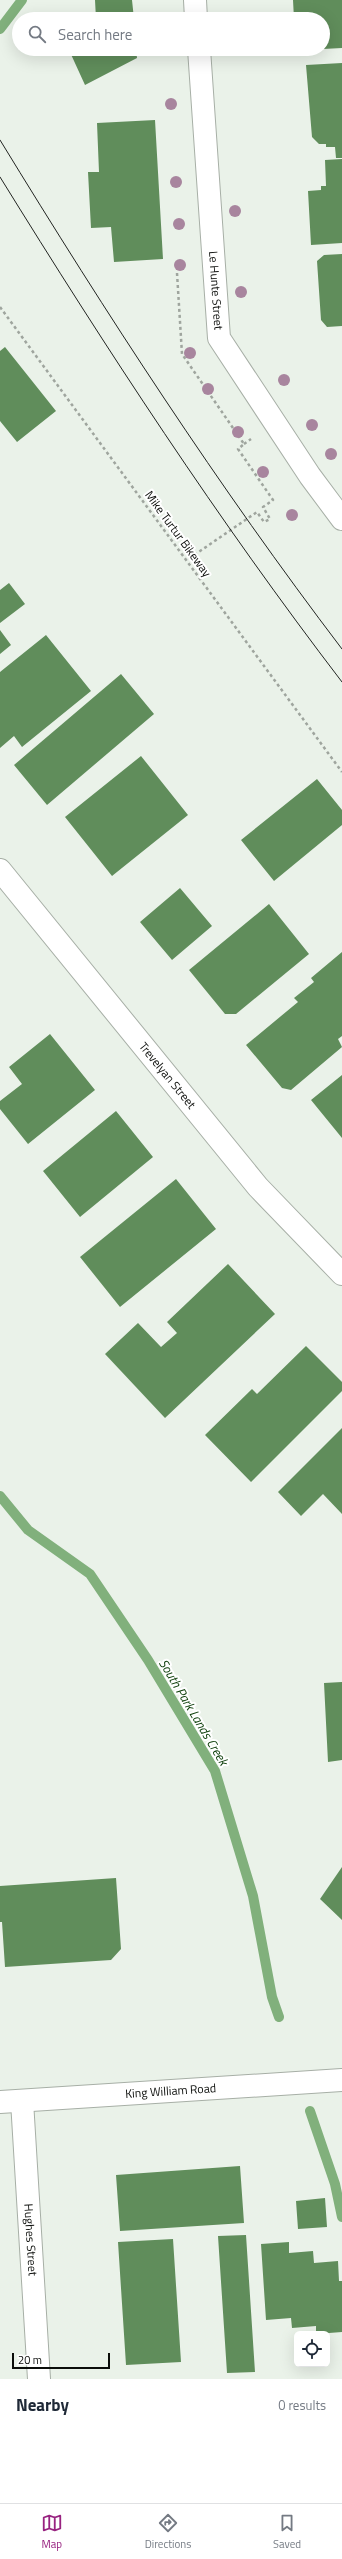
<!DOCTYPE html>
<html lang="en">
<head>
<meta charset="utf-8">
<style>
  :root { --surface:#fff; --page:#f6f6f7; --text:#1f2937; --muted:#747a83; --line:#e0e1e3; --accent:#982380 }
  body { margin:0; font-family:"Titillium Web",sans-serif; background:var(--page); color:var(--text) }
  .controls { position:absolute; right:12px; bottom:12px; display:grid; overflow:hidden; border-radius:6px; box-shadow:0 4px 16px #0002 }
  .controls button { width:36px; height:36px; display:grid; place-items:center; padding:0; border:0; border-bottom:1px solid var(--line); background:var(--surface); color:var(--text); font:20px sans-serif }
  .scale { position:absolute; left:12px; bottom:10px; width:98px; box-sizing:border-box; padding-left:4px; border:2px solid #0b0d0a; border-top:0; font-size:11px; line-height:14px; white-space:nowrap; color:#0b0d0a; -webkit-text-stroke:3px #fff; paint-order:stroke }
  .list { margin:0; padding:0; list-style:none }
  h2 { display:flex; justify-content:space-between; align-items:center; height:52px; margin:0; padding:0 16px; font-size:17px }
  h2 small { font-size:13px; font-weight:400; color:var(--muted) }
  .icon { flex:none; width:22px; height:22px; fill:none; stroke:currentColor; stroke-width:2; stroke-linecap:round; stroke-linejoin:round }
  .map { position:relative; flex:none; width:342px; height:2379px; overflow:hidden }
  .search { position:absolute; background:var(--surface); box-shadow:0 4px 16px #0002; left:12px; right:12px; top:12px; height:44px; display:flex; align-items:center; gap:10px; box-sizing:border-box; padding:0 14px; border-radius:22px; color:var(--muted); font-size:15px }
  .sheet { height:124px; background:var(--surface) }
  nav { display:flex; justify-content:space-around; align-items:center; box-sizing:border-box; height:56px; border-top:1px solid var(--line); background:var(--surface); font-size:11px; color:var(--muted) }
  nav a { display:grid; justify-items:center; gap:2px }
  nav .on { color:var(--accent) }
  .map>svg:first-child { display:block }
  .lines { fill:none; stroke-linecap:round; stroke-linejoin:round }
  .stream { stroke:#81b07c; stroke-width:10 }
  .building { fill:#608d5b }
  .minor-casing { stroke:#a7afa6; stroke-width:24 }
  .secondary-casing { stroke:#a7afa6; stroke-width:24 }
  .path { stroke:#9fa59e; stroke-width:2.5; stroke-dasharray:3 3; stroke-linecap:butt }
  .minor { stroke:#fff; stroke-width:22 }
  .secondary { stroke:#fff; stroke-width:22 }
  .tram { stroke:#222421; stroke-width:1 }
  .tree { fill:#a8859e }
  .labels { text-anchor:middle; stroke-width:4; stroke-linejoin:round; paint-order:stroke }
  .street-label { font-size:12px; fill:#0b0d0a; stroke:#fff }
  .water-label { font-size:13px; font-style:italic; fill:#0f400c; stroke:#fff }
</style>
</head>
<body>
<div class="map">
<svg width="342" height="2379" viewBox="0 0 342 2379">
  <rect width="100%" height="100%" fill="#eaf2e9"/>
  <g class="lines">
    <path class="stream" d="M0 29 22 0
      M0 1496 28 1530 90 1574 148 1660 215 1771 253 1896 272 1997 279 2017
      M310 2111 335 2184 342 2217"/>
  </g>
  <path class="building" d="M95 0H132L134 19H96Z
    M293 0H342V48L323 49V19H294Z
    M72 49H136L137 58 85 85 69 50Z
    M342 63V158H336L335 147H326V144H319L312 137 306 65Z
    M155 120 163 259 114 262 111 227 91 228 88 172H99L97 123Z
    M342 159V243L311 245 308 191 321 190V186H326L325 160Z
    M342 254V326L327 327 321 320 317 261 324 255Z
    M5 347 56 411 17 442 0 421V351Z
    M9 583 25 604 0 623V590Z
    M0 630 11 645 0 654Z
    M46 635 91 691 22 747 14 736 0 748V672Z
    M121 674 154 714 47 805 14 765Z
    M141 756 188 815 112 876 65 817Z
    M317 779 342 810V825L274 881 241 840Z
    M180 888 212 926 172 960 140 922Z
    M269 904 309 954 236 1014H225L189 970Z
    M342 952V1036L338 1039 342 1047 291 1090 282 1088 246 1045 298 1002 294 998 314 982 311 978Z
    M50 1034 95 1090 28 1144 0 1109V1101L22 1084 9 1067Z
    M342 1075V1138L311 1100Z
    M116 1111 153 1157 80 1217 43 1171Z
    M176 1179 216 1229 120 1307 80 1257Z
    M228 1264 275 1314 165 1418 105 1354 138 1323 161 1347 177 1333 167 1322Z
    M306 1346 342 1382V1391L251 1482 205 1435 252 1389 257 1394Z
    M342 1428V1514L323 1494 301 1516 278 1492Z
    M342 1682V1760L328 1762 324 1683Z
    M342 1867V1920L320 1899Z
    M116 1878 121 1949 111 1960 5 1967 2 1922H0V1886Z
    M240 2166 244 2223 120 2231 116 2175Z
    M325 2198 327 2227 298 2229 296 2201Z
    M246 2235 255 2372 227 2373 218 2236Z
    M173 2239 181 2362 126 2365 118 2242Z
    M289 2242V2253L313 2251 314 2263 338 2261 339 2281H342V2332L316 2334V2326L292 2328 291 2318 266 2320 261 2244Z"/>
  <g class="lines">
    <g class="minor-casing">
      <g id="minor">
        <path d="M195 0 196 19"/>
        <path id="s1" d="M199 49 219 338 310 476 342 519"/>
        <path id="s2" d="M0 870 258 1187 342 1274"/>
        <path id="s3" d="M22 2101 39 2379"/>
      </g>
    </g>
    <g class="secondary-casing">
      <g id="secondary">
        <path id="s4" d="M0 2102 342 2080"/>
      </g>
    </g>
    <path class="path" d="M177 273 182 354 244 444 238 449 273 500 263 507 270 519 264 522 257 512 187 560
      M0 307 342 772
      M244 444 251 439"/>
    <use href="#minor" class="minor"/>
    <use href="#secondary" class="secondary"/>
    <path class="tram" d="M0 140C107 315 218 486 342 649
      M0 177C107 350 218 520 342 682"/>
  </g>
  <g class="tree">
    <circle cx="171" cy="104" r="6"/>
    <circle cx="176" cy="182" r="6"/>
    <circle cx="235" cy="211" r="6"/>
    <circle cx="179" cy="224" r="6"/>
    <circle cx="180" cy="265" r="6"/>
    <circle cx="241" cy="292" r="6"/>
    <circle cx="190" cy="353" r="6"/>
    <circle cx="284" cy="380" r="6"/>
    <circle cx="208" cy="389" r="6"/>
    <circle cx="312" cy="425" r="6"/>
    <circle cx="238" cy="432" r="6"/>
    <circle cx="331" cy="454" r="6"/>
    <circle cx="263" cy="472" r="6"/>
    <circle cx="292" cy="515" r="6"/>
  </g>
  <g class="labels">
    <g class="street-label">
      <text dy="4" stroke="none"><textPath href="#s1" startOffset="242">Le Hunte Street</textPath></text>
      <text transform="translate(178 534) rotate(54)" y="4">Mike Turtur Bikeway</text>
      <text dy="4" stroke="none"><textPath href="#s2" startOffset="265">Trevelyan Street</textPath></text>
      <text dy="4" stroke="none"><textPath href="#s4" startOffset="171">King William Road</textPath></text>
      <text dy="4" stroke="none"><textPath href="#s3" startOffset="139">Hughes Street</textPath></text>
    </g>
    <g class="water-label">
      <text transform="translate(194 1712) rotate(59)" y="5">South Park Lands Creek</text>
    </g>
  </g>
</svg>
<div class="controls">
<button><svg class="icon" aria-label="locate" viewBox="0 0 24 24"><circle cx="12" cy="12" r="6"/><path d="M12 2v4M12 18v4M2 12h4M18 12h4"/></svg></button>
</div>
<div class="scale">20 m</div>
<div class="search"><svg class="icon" aria-label="search" viewBox="0 0 24 24"><circle cx="10" cy="10" r="6"/><path d="M15 15l6 6"/></svg>Search here</div>
</div>
<section class="sheet">
<h2>Nearby<small>0 results</small></h2>
<ul class="list">
</ul>
</section>
<nav>
<a class="on"><svg class="icon" aria-label="map" viewBox="0 0 24 24"><path d="M3 6l6-2 6 2 6-2v14l-6 2-6-2-6 2zM9 4v14M15 6v14"/></svg>Map</a>
<a><svg class="icon" aria-label="directions" viewBox="0 0 24 24"><path d="M12 3l9 9-9 9-9-9zM9 14v-3h6M13 9l2 2-2 2"/></svg>Directions</a>
<a><svg class="icon" aria-label="saved" viewBox="0 0 24 24"><path d="M7 4h10v16l-5-4-5 4z"/></svg>Saved</a>
</nav>
</body>
</html>
